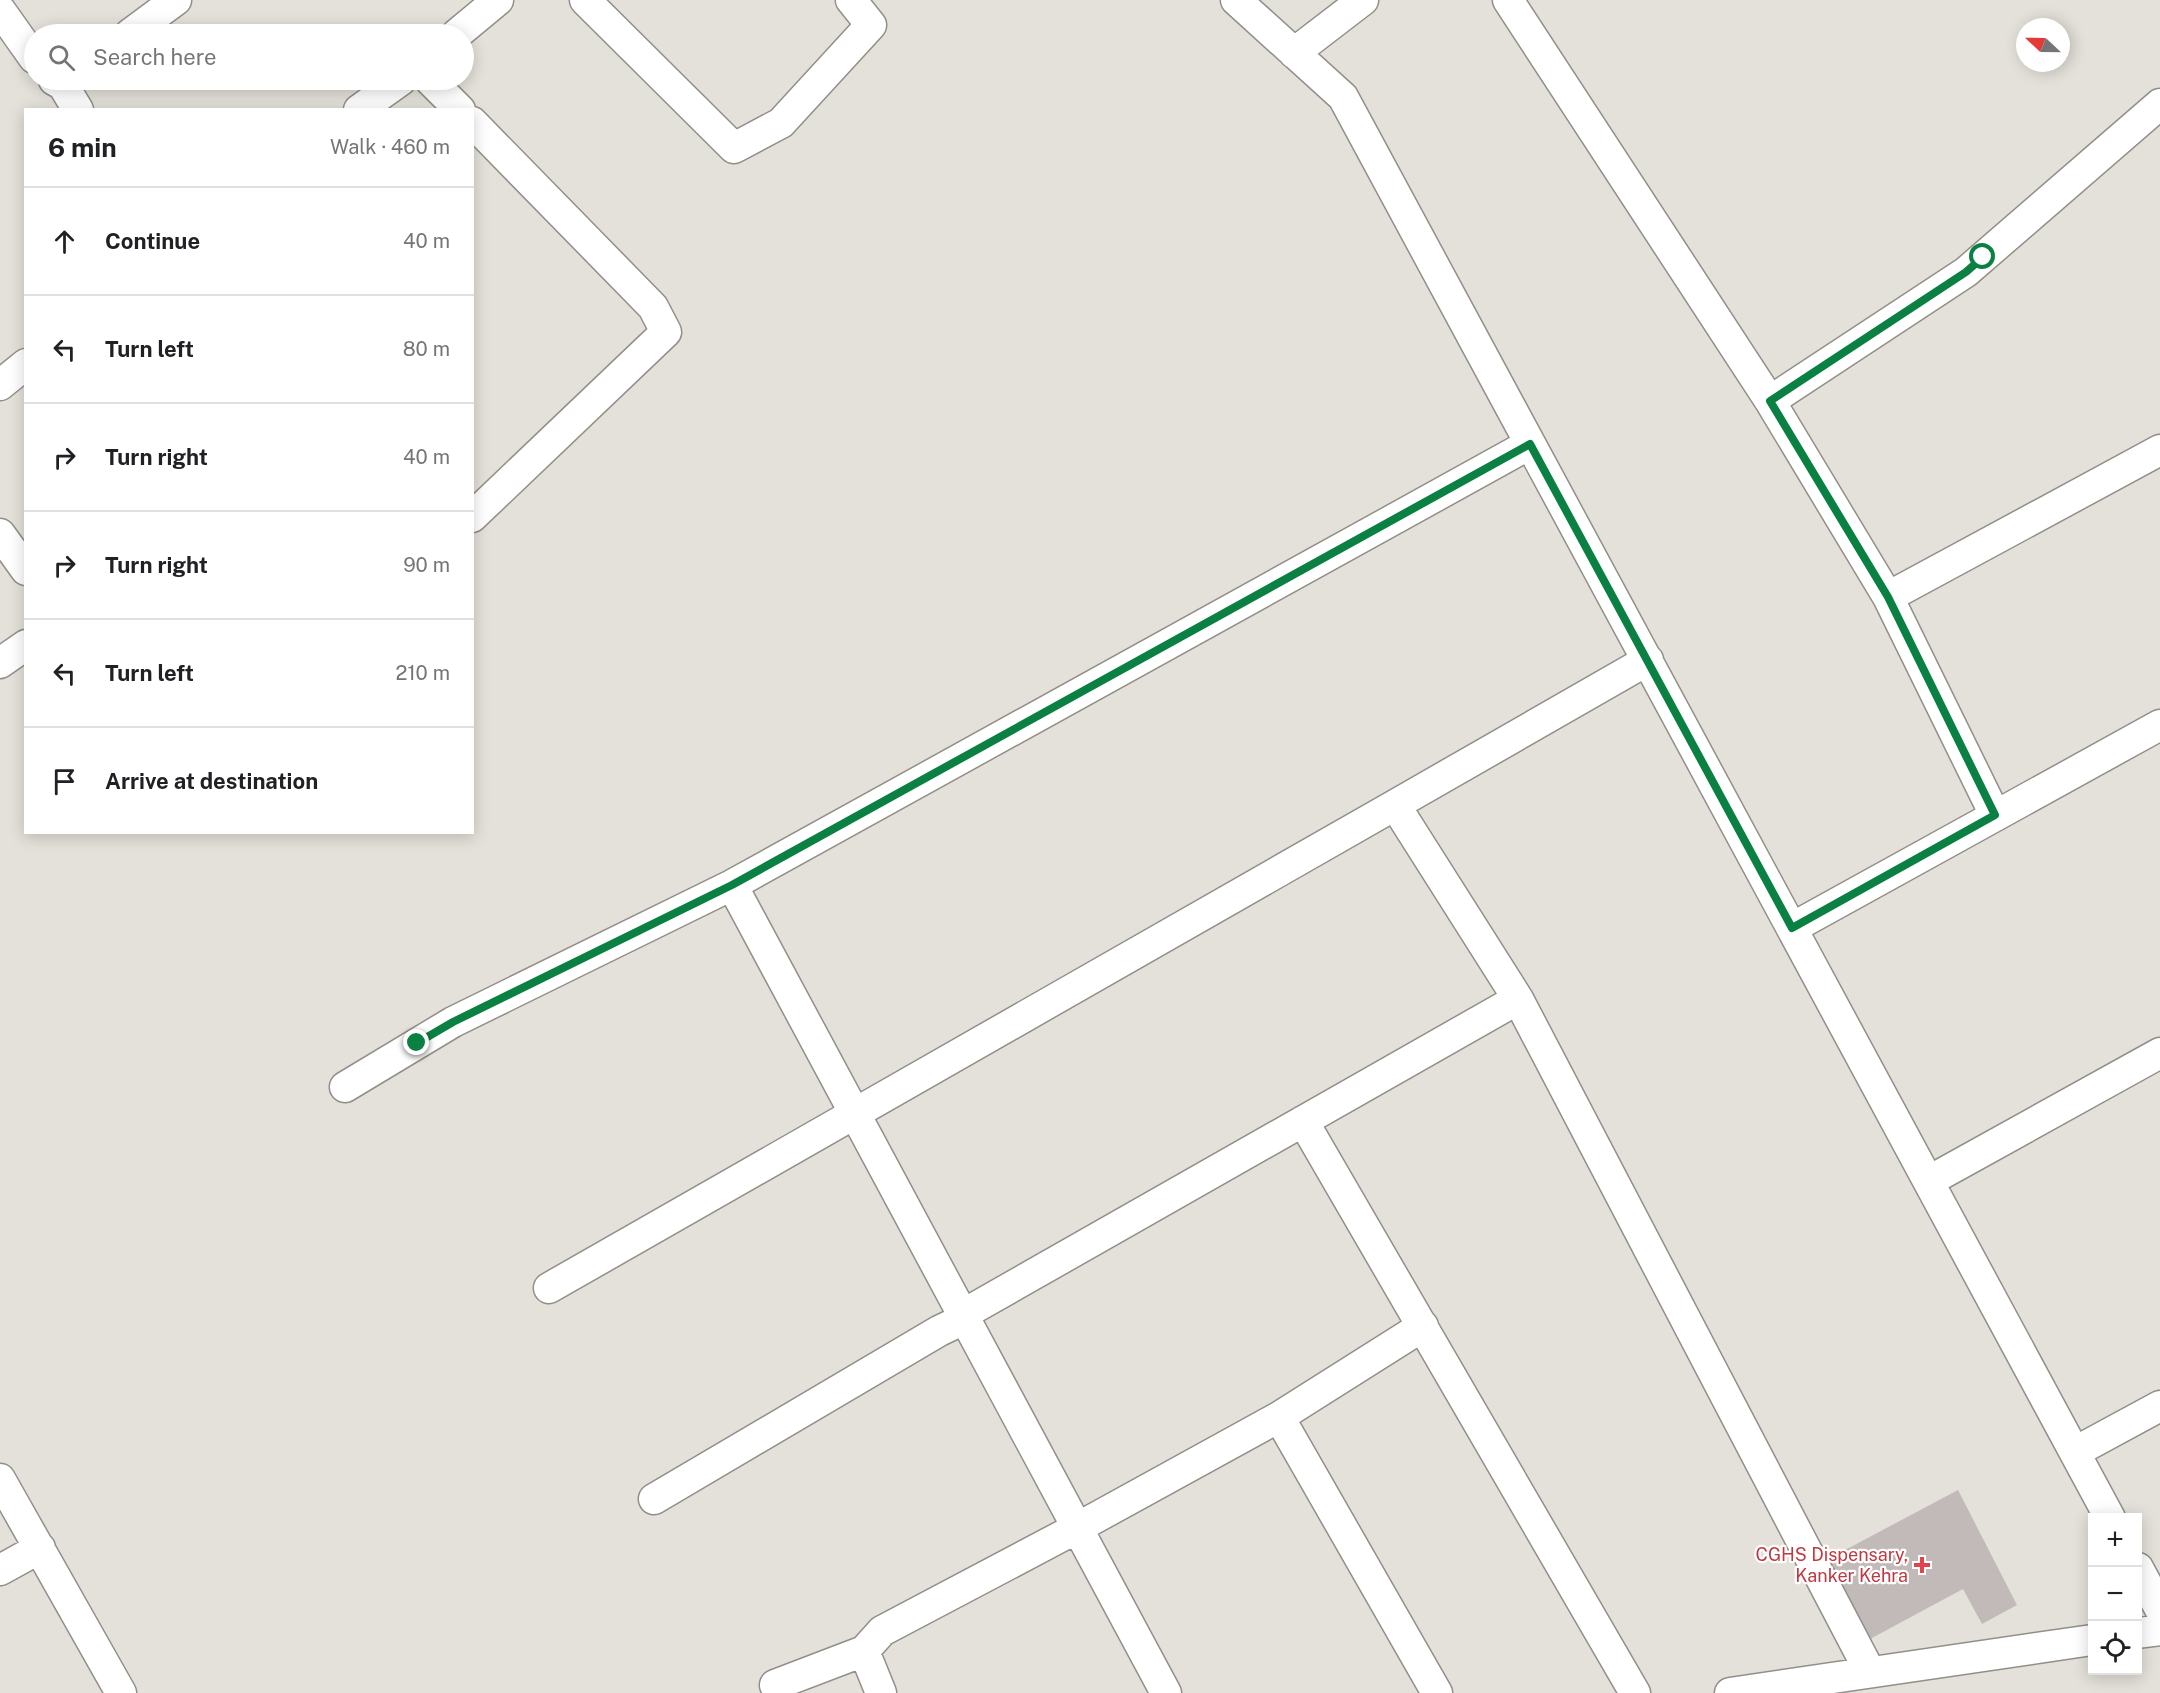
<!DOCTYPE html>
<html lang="en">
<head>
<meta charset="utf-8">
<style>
  :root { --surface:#fff; --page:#f6f6f6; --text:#202124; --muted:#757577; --line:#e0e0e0 }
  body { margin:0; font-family:"Public Sans",sans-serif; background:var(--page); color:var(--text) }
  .controls { position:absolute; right:18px; bottom:18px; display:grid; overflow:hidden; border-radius:0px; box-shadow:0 3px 15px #0003 }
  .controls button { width:54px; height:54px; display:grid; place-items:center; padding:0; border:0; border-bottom:2px solid var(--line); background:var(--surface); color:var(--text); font:30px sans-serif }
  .compass { position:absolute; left:2016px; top:18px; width:54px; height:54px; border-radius:50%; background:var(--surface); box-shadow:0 3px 15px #0003; rotate:292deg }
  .stop { position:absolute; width:18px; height:18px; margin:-14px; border:4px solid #0b8043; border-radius:50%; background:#fff }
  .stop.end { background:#0b8043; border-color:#fff; box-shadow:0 2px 6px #0008 }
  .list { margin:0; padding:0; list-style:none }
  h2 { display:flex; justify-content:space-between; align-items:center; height:78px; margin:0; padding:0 24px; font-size:26px }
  h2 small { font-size:20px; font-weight:400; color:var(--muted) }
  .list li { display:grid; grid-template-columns:39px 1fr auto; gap:18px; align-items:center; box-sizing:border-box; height:108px; padding:0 24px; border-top:2px solid var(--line) }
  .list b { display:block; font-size:22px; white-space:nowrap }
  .list em { font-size:20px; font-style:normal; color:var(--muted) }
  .icon { flex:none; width:33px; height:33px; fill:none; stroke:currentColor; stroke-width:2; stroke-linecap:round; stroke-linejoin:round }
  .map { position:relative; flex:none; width:2160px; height:1693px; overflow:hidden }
  .search { position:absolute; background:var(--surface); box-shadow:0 3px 15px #0003; left:24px; top:24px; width:450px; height:66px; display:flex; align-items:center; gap:15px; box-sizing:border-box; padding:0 21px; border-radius:33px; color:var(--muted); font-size:22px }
  .panel { position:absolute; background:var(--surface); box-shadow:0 3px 15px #0003; left:24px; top:108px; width:450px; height:726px; border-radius:0px }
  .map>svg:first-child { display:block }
  .building { fill:#c2bab8 }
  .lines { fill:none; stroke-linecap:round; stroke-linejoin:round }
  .minor-casing { stroke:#918f88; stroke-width:33 }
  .minor { stroke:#fff; stroke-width:30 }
  .route { stroke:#0b8043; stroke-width:8 }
  .health-dot { fill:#e0444e; stroke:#fff; stroke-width:2 }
  .labels { text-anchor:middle; stroke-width:4.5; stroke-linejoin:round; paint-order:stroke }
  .health-label { font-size:18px; fill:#be3a42; stroke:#fff; text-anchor:end }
</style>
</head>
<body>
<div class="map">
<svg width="2160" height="1693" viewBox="0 0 2160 1693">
  <rect width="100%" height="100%" fill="#e3e1d9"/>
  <path class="building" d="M1958 1490 2017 1605 1982 1624 1963 1589 1857 1646 1815 1566Z"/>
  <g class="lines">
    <g class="minor-casing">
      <path id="minor" d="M585 0 734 148 781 123 871 25 851 0
        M1236 0 1343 97 2110 1518
        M1508 0 1770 401 1966 272 2160 104
        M0 10 34 58
        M130 34 176 0
        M457 34 498 0
        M1294 53 1363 0
        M54 80 63 85 78 110
        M430 80 460 110
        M359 110 401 80
        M472 122 653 307 666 332 472 517
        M0 385 26 364
        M1770 401 1888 597 1995 815
        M0 534 26 570
        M1888 597 2160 450
        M0 663 26 645
        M732 885 1166 1693
        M1792 928 2160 725
        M1518 999 1395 805 1648 660
        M345 1087 453 1022 732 885 1530 444
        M1303 1121 1635 1693
        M1929 1181 2160 1053
        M549 1288 1395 805
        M962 1315 1518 999 1870 1672
        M1423 1326 1279 1417 1437 1693
        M2075 1452 2160 1406
        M0 1479 121 1693
        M654 1499 939 1331 964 1319
        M2138 1568 2160 1609
        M0 1570 40 1548
        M2138 1633 2160 1630
        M864 1651 881 1693
        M775 1685 864 1651 882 1631 1077 1528 1279 1417
        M1730 1693 2092 1640"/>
    </g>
    <use href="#minor" class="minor"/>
  </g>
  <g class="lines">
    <path class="route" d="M417 1043 453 1022 732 885 1530 444 1792 928 1995 815 1888 597 1770 401 1966 272 1983 257"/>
  </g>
  <path class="health-dot" d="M1919 1556h6v6h6v6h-6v6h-6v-6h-6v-6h6z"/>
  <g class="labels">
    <g class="health-label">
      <text x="1908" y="1561">CGHS Dispensary,<tspan x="1908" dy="21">Kanker Kehra</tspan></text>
    </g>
  </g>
</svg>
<div class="controls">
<button>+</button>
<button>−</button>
<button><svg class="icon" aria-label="locate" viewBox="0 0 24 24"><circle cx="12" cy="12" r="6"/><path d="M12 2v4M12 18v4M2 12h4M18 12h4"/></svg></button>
</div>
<svg class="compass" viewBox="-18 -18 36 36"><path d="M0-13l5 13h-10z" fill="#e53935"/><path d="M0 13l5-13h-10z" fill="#757577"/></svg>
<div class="stop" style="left:1983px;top:257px"></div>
<div class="stop end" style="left:417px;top:1043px"></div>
<div class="search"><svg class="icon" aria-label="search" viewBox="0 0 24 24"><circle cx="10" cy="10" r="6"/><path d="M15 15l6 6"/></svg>Search here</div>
<section class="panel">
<h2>6 min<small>Walk · 460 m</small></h2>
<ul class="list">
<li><svg class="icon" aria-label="ahead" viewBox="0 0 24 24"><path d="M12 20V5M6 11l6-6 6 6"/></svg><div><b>Continue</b></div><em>40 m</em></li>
<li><svg class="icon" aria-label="left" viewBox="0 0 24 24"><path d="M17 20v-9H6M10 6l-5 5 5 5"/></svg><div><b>Turn left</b></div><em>80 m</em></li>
<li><svg class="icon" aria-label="right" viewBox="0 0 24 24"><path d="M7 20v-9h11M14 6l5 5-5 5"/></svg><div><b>Turn right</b></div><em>40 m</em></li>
<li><svg class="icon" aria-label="right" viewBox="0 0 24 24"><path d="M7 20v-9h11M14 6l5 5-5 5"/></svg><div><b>Turn right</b></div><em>90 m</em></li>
<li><svg class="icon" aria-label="left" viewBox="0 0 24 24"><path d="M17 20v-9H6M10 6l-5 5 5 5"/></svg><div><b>Turn left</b></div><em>210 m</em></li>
<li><svg class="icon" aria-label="arrive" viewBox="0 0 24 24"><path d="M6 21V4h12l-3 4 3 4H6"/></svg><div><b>Arrive at destination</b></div></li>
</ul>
</section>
</div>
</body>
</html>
